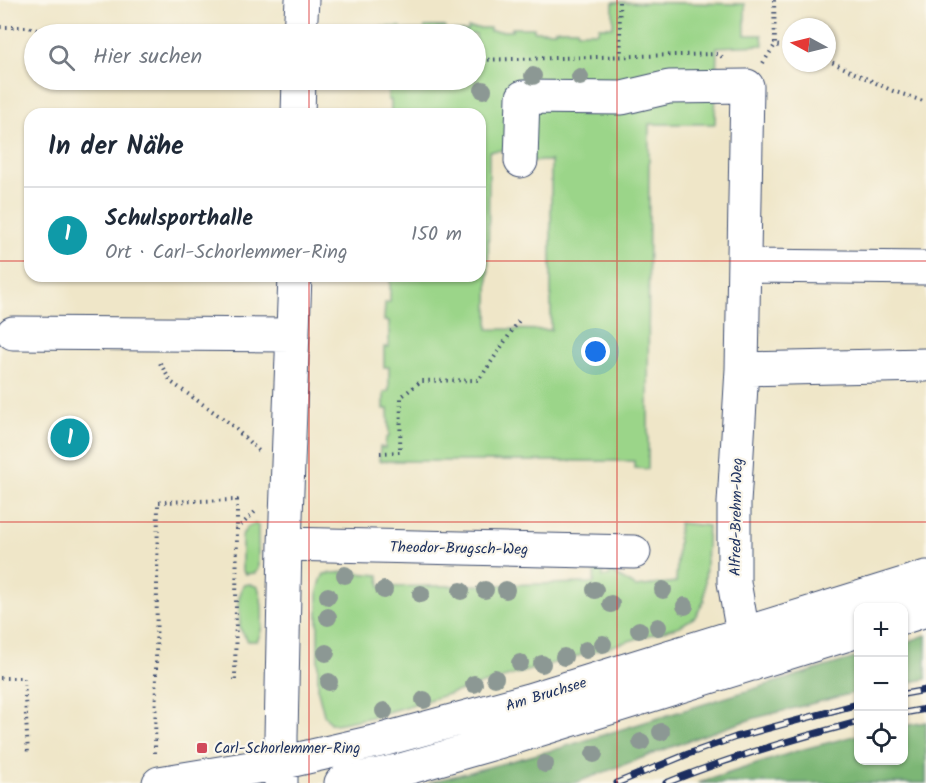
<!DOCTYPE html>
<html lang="de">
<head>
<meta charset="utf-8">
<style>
  :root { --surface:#fff; --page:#f6f6f7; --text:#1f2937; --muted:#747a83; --line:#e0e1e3; --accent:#d1495b }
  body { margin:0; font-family:Kalam,sans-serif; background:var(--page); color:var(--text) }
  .controls { position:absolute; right:18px; bottom:18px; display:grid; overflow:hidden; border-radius:12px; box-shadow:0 2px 4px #0004 }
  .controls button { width:54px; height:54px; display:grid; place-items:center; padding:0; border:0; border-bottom:2px solid var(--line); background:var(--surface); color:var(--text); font:30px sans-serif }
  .compass { position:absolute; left:782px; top:18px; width:54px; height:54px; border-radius:50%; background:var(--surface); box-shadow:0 2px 4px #0004; rotate:277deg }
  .you { position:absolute; left:596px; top:352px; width:21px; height:21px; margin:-15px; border:4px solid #fff; border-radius:50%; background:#1a73e8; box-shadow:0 0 0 9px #1a73e833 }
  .badge { display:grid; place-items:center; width:39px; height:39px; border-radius:50%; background:var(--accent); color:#fff; font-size:20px; font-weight:700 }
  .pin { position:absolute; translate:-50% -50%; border:3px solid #fff; box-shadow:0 2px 6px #0006 }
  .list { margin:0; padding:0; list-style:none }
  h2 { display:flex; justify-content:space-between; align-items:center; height:78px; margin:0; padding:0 24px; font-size:26px }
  h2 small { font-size:20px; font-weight:400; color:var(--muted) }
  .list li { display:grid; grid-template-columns:39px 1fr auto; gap:18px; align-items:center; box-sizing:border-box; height:96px; padding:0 24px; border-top:2px solid var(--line) }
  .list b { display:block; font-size:22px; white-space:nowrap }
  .list p { margin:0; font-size:20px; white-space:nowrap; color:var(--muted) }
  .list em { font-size:20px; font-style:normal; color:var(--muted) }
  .icon { flex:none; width:33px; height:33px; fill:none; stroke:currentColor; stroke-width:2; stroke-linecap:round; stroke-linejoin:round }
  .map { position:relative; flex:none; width:926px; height:783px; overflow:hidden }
  .search { position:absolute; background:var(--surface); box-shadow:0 2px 4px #0004; left:24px; top:24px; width:462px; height:66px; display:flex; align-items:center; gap:15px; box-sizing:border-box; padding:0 21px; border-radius:33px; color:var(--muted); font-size:22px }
  .panel { position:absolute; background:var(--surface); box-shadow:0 2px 4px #0004; left:24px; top:108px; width:462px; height:174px; border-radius:18px }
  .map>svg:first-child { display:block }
  .green { fill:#9bd589; stroke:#5b8274; stroke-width:1.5; fill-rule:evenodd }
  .forest { fill:#7cb675; stroke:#4c726a; stroke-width:1.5 }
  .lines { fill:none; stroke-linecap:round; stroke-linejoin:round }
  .minor-casing { stroke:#3b4a6e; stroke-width:35 }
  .path { stroke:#3b4a6e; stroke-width:4; stroke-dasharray:1.5 4.5; stroke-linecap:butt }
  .minor { stroke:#fff; stroke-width:33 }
  .rail-casing { stroke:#1b2f5e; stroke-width:7 }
  .rail { stroke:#fbf7ec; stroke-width:4.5; stroke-dasharray:14; stroke-linecap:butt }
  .tree { fill:#8c9894 }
  .grid { fill:none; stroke:#d62828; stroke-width:1.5; stroke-opacity:0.55 }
  .poi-dot { fill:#d1495b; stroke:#fbf7ec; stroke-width:2 }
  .labels { text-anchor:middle; stroke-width:4.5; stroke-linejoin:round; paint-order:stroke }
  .street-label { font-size:15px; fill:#1b2f5e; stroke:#fbf7ec }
  .poi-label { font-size:15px; fill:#1b2f5e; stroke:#fbf7ec; text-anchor:start }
</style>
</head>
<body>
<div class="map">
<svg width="926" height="783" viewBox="0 0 926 783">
  <rect width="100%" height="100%" fill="#fbf7ec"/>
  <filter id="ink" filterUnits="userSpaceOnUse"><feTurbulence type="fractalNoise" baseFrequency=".0167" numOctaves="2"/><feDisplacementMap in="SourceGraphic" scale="12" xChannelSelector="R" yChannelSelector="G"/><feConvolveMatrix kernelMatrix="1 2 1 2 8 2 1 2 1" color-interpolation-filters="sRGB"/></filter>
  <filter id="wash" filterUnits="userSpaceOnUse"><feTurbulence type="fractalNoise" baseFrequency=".008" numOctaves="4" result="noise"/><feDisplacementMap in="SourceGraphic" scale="24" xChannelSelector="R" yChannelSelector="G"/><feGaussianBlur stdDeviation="1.35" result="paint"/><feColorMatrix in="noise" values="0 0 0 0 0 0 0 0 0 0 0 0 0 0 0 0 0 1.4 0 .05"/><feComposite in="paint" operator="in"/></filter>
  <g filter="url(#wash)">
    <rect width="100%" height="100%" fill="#efe6c8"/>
    <path class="green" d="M613 2 745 4V35H762L763 45 717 47 715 124H649L648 469 634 468V461H379L380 447 385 448 386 438 389 437 388 409H384V392L389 391V367H384V347H389V321H384L385 303 390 302V278H385V276H480V114H391V100H388V87L349 85V80H476V34H346V28L380 30 381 27H401L402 30H424L425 27H445L446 30 468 31V28H490V31H512V28H534V31H555V29H577L578 32H598L599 27H613ZM508 150 509 161H551V330L488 329 489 151Z
      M679 523 708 526 704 601 695 617 680 626 367 718 336 724 330 723 324 715 318 691V591L321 580 324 574 345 572 379 575 380 587 594 583 595 563 603 567V577L610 576 609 571 636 587 676 582Z
      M255 524 258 526V569L255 573 245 574 242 569V535L247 527Z
      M250 584 258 587C263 601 265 629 257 641H248L240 629 239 598 243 585Z"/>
    <path class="forest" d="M926 635V679L904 683V643Z
      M858 657V692L755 718 698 737 575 783H428L557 749Z
      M926 722V783H698L800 750 858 735V760H904V726Z"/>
  </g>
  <g filter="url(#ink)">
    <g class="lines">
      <g class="minor-casing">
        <path id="minor" d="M300 34 302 0
          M298 114 299 80
          M521 161 523 97 622 98 669 87 747 86 742 369 734 503V582L743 634 753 664
          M744 266 926 268
          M13 333 293 335
          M742 369 926 365
          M285 544 634 552
          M904 617 926 610
          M159 783 281 763 382 740 529 700 926 577
          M281 783V736L285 544 295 276
          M341 783 397 771 519 736 858 631"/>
      </g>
      <path class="path" d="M774 0 775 45
        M619 2 621 56
        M0 27H28L50 34
        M476 60 719 54 724 59
        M827 60 893 91 926 102
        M763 63 775 45 791 48
        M160 363 171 382 228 422 261 453
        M380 453 400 452 401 397 421 381 479 380 520 319
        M0 678H24L28 755
        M235 680 237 529 257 510
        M155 753 158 502 237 500V529"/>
      <use href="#minor" class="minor"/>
      <g class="rail-casing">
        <path id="rail" d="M904 694 926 690
          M904 713 926 709
          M617 783 688 754 736 737 858 704
          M666 783C728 758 793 739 858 722"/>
      </g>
      <use href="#rail" class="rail"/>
    </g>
    <g class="tree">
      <circle cx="533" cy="76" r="9"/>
      <circle cx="580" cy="77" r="9"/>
      <circle cx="483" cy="90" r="9"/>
      <circle cx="345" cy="575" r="9"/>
      <circle cx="384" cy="590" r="9"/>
      <circle cx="485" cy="590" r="9"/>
      <circle cx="506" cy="590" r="9"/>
      <circle cx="595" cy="590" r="9"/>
      <circle cx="663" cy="590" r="9"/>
      <circle cx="461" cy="591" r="9"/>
      <circle cx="421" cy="594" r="9"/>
      <circle cx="328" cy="596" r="9"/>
      <circle cx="611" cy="604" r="9"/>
      <circle cx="685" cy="606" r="9"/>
      <circle cx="328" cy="617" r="9"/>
      <circle cx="658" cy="627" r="9"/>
      <circle cx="639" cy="630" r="9"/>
      <circle cx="603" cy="644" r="9"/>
      <circle cx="586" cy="650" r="9"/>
      <circle cx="326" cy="653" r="9"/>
      <circle cx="564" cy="657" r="9"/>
      <circle cx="520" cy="663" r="9"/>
      <circle cx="542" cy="664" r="9"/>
      <circle cx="495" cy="678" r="9"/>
      <circle cx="329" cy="682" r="9"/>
      <circle cx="474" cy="684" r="9"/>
      <circle cx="424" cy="700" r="9"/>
      <circle cx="384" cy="711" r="9"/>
      <circle cx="661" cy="732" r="9"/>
      <circle cx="641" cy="742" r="9"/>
      <circle cx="594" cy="754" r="9"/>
      <circle cx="545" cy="764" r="9"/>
    </g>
  </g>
  <path class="grid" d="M309 0V34M617 0V783M309 80V114M0 261H30M480 261H926M309 276V783M0 522H926"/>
  <rect class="poi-dot" x="196" y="742" width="12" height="12" rx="3"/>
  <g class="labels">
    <g class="street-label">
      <text transform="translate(736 517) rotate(-89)" y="5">Alfred-Brehm-Weg</text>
      <text transform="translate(459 548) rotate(1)" y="5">Theodor-Brugsch-Weg</text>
      <text transform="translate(546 694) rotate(-17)" y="5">Am Bruchsee</text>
    </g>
    <g class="poi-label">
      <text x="214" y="753">Carl-Schorlemmer-Ring</text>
    </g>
  </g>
</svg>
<div class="controls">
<button>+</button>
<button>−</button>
<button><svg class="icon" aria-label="locate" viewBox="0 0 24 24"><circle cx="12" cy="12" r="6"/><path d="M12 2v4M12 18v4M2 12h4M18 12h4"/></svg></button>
</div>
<svg class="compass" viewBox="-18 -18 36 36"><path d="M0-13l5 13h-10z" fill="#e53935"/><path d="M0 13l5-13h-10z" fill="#747a83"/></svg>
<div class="you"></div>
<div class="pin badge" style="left:70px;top:438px;background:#0f9aa8">1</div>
<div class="search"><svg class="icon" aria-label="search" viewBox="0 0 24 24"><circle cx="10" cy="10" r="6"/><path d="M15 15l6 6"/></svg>Hier suchen</div>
<section class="panel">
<h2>In der Nähe<small></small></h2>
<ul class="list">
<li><span class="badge" style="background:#0f9aa8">1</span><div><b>Schulsporthalle</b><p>Ort · Carl-Schorlemmer-Ring</p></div><em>150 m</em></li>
</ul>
</section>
</div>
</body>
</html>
